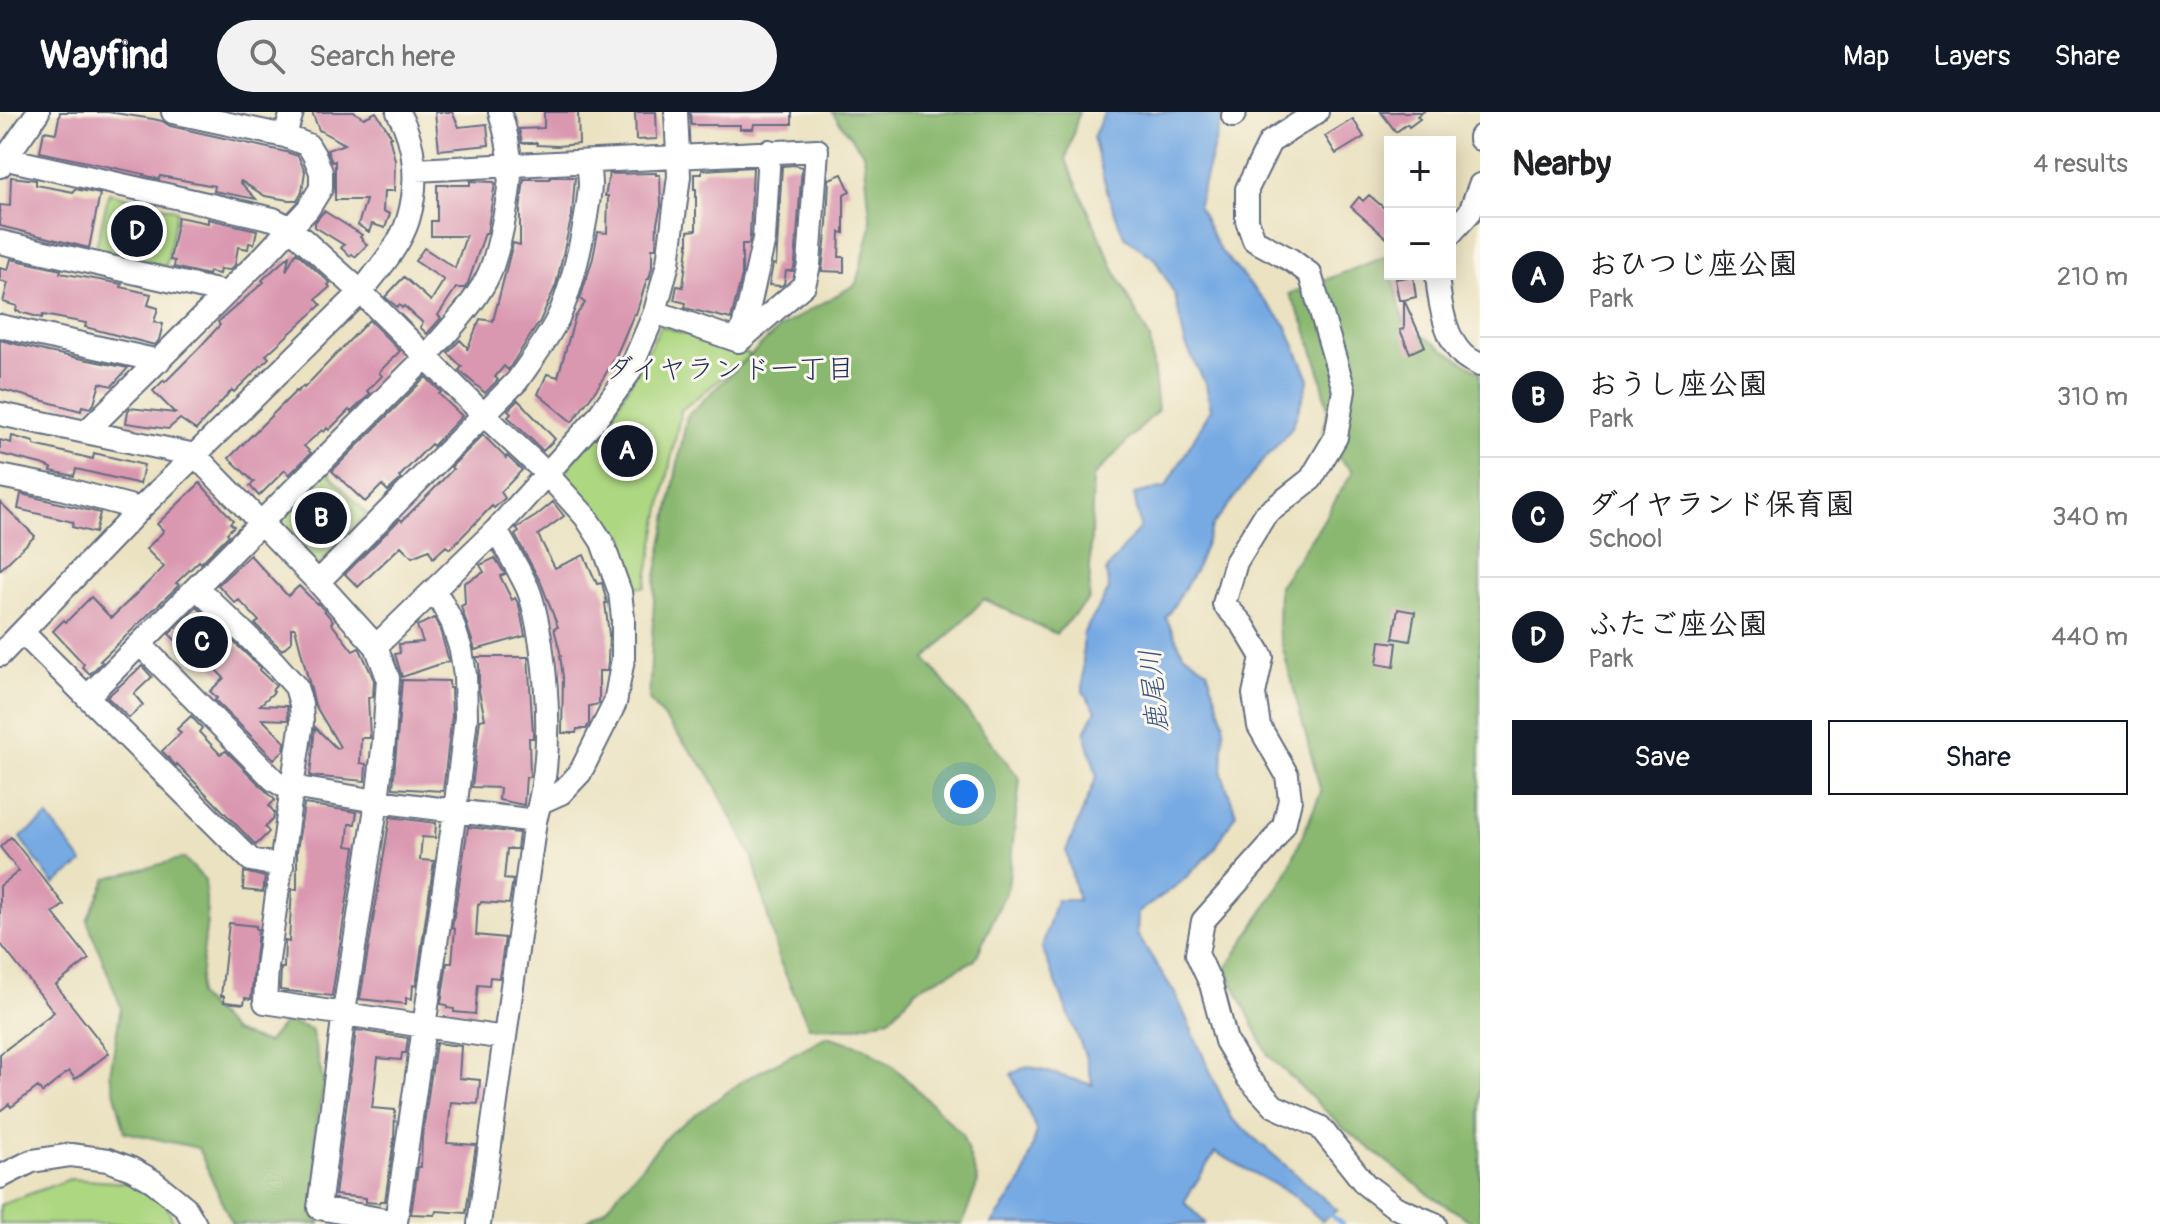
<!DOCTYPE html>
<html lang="en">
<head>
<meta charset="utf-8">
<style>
  :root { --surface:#fff; --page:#f2f2f2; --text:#202124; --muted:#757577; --line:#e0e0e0; --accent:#111827 }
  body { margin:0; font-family:Pangolin,"Klee One",sans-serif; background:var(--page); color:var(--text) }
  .controls { position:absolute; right:24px; top:24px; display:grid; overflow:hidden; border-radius:0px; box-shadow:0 4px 20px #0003 }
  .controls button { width:72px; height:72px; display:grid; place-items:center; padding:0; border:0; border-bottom:2px solid var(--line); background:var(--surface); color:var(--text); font:40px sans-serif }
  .you { position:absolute; left:964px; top:682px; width:28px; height:28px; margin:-20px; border:6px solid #fff; border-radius:50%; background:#1a73e8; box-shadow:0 0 0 12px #1a73e833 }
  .badge { display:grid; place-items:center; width:52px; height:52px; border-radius:50%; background:var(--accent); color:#fff; font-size:26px; font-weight:700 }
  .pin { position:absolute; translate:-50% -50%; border:4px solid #fff; box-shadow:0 2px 8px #0006 }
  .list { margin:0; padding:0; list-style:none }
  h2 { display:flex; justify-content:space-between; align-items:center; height:104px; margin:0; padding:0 32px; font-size:34px }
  h2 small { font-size:26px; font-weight:400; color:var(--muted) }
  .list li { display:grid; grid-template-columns:52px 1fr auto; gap:24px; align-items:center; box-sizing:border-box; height:120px; padding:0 32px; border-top:2px solid var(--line) }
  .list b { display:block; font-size:30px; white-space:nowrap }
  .list p { margin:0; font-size:26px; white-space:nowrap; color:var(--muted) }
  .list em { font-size:26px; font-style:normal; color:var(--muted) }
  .actions { display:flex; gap:16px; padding:24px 32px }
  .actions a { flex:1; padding:18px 0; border:2px solid var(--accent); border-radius:0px; text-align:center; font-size:28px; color:var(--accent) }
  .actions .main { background:var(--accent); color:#fff }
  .icon { flex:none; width:44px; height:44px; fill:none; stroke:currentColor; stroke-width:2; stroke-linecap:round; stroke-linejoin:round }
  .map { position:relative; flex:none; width:1480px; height:1112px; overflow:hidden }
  header { display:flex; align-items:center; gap:48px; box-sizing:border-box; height:112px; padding:0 40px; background:var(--accent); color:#fff }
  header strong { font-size:38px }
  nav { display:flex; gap:44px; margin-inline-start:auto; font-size:28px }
  .search { width:560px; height:72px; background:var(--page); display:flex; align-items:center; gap:20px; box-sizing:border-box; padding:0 28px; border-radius:44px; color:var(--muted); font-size:30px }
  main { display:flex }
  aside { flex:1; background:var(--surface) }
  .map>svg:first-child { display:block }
  .green { fill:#aed782; stroke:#648370; stroke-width:2 }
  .forest { fill:#8ab870; stroke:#527467; stroke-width:2 }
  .water { fill:#77aae3; stroke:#496ca0; stroke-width:2 }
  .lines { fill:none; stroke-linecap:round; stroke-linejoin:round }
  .stream { stroke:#77aae3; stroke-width:5 }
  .building { fill:#da97b0 }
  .minor-casing { stroke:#646e81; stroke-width:26 }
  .minor { stroke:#fff; stroke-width:22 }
  .labels { text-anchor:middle; stroke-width:6; stroke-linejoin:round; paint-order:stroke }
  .neighbourhood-label { font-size:28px; fill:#1b2f5e; stroke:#fbf7ec }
  .water-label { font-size:28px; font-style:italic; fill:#375486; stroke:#fbf7ec }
</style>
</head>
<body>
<header>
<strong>Wayfind</strong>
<div class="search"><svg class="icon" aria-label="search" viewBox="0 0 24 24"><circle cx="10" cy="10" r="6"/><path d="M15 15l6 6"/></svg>Search here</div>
<nav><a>Map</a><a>Layers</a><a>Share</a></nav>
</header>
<main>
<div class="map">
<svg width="1480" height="1112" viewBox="0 0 1480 1112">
  <rect width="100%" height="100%" fill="#fbf7ec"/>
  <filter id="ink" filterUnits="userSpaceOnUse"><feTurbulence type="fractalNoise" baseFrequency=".0125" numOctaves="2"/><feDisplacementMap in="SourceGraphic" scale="16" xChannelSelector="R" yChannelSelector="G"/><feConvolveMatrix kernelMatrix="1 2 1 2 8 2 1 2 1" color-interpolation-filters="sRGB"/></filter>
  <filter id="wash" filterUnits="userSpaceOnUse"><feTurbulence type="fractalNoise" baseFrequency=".006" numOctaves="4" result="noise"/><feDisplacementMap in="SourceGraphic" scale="32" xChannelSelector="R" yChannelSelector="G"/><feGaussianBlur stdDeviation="1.8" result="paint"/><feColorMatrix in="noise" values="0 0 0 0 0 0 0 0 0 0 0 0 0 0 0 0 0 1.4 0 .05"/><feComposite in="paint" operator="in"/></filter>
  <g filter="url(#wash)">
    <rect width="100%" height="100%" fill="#ebe2c1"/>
    <path class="green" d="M109 81 177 98 166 154 95 139Z
      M661 214 751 243 681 298 645 475H630L610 422 587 392 561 364 617 295Z
      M327 360 367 402 316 455 274 411Z
      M70 1067 127 1071 166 1092 174 1112H0V1093Z"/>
    <path class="forest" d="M832 0H1079L1066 48 1113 155 1150 227 1158 298 1093 365 1089 487 1056 522 984 487 926 547 1020 667 1008 775 975 848 917 877 890 906 853 916 809 915 779 848 753 746 708 660 649 588 655 470 687 304 779 216 856 172 871 114 864 42Z
      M1387 144 1390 162H1392L1404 212 1480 260V1112H1475L1430 1083 1341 1014 1268 943 1226 857 1286 763 1321 680 1278 518 1279 474 1320 414 1353 359 1321 331 1328 297 1319 256 1304 211 1289 182Z
      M184 746 205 768 207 808 198 884 233 920 267 931 285 909 311 917 324 972 315 1018 320 1112H232L198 1036 125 1020 110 962 121 895 87 808 107 766Z
      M827 924 864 935 894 955 962 1022 978 1070 962 1112H581L604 1098 670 1021 744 968Z"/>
    <path class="water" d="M1105 0H1223L1198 93 1219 137 1286 213 1309 267 1292 316 1262 350 1213 413 1195 459 1166 506 1183 541 1207 558 1224 610 1222 662 1236 701 1214 738 1180 771 1138 801 1137 822 1176 883 1231 1006 1337 1098 1322 1109 1292 1082 1215 1040 1184 1090 1205 1111 1204 1112H992L1023 1067 1037 1019 1011 962 1028 954 1093 973 1085 943 1042 836 1056 788H1078L1066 739 1097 664 1085 620 1096 598 1083 580V522L1109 478 1106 459 1140 415 1134 382 1166 375 1211 297 1206 273 1185 231 1175 183 1155 147 1124 124 1108 83 1093 25Z
      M48 705 83 751 54 772 20 726Z"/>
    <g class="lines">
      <path class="stream" d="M1327 1100 1342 1112"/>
    </g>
    <g id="blocks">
      <path class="building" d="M60 0H108L153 7 162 9 170 14 286 40 298 44 305 59 302 80 297 88H288L265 84 241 69 240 70 256 87 214 79 215 74 160 64 159 67 143 63 144 62 40 40 44 19 56 21Z
        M312 0H354L364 6 376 0 392 25H389L395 48 394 79H384L383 99 390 102 385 116 372 112 369 120 358 113 366 88H335V49L332 50 327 38 345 32 319 18Z
        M435 0H452L459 15 487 12 489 33 439 38Z
        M544 0H578L579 32 557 34 537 33V31H522L519 17 544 16Z
        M635 0H656L657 27 636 28Z
        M690 0H792V12H754L753 17H740V13H691Z
        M1381 0H1423L1417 4 1420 7 1409 15 1407 12 1396 20Z
        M1353 7 1364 25 1336 42 1325 24Z
        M794 53 802 55 795 151 793 159H786L784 172 781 174 769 173 773 152 776 153 782 54Z
        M753 55 750 125 749 132H742V163L731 207 685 196 686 191 674 188 677 174 683 175 688 134V119L696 118V77H694V62H702V58Z
        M656 61V63H660L661 94 657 111 656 136H652V155L649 167H647L636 202H634L616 244 598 275 572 310 538 282 547 262 558 265 575 205 585 191 580 187 593 146 598 120 607 121 608 84H605L609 64V62Z
        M842 62 850 79 844 82V121L840 120 839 145H844V160L822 159 827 112 829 67Z
        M11 65 36 68V73L74 80 75 77 100 82 89 136 0 114V93L10 94Z
        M550 65H575L572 103 556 173 540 209 508 258 504 254 495 265 498 268 485 281 459 258 462 255 448 241 460 228 467 235V238L480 207 493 209 513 131 520 133V99L524 67H550Z
        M470 69 494 70 495 71 487 121H485L468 171 465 176H456L438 203 441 206 427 222 420 215 423 211 404 194 402 196 399 193 397 195 385 185 404 165 431 189 444 168 415 149 424 136 455 156 466 124H431V109H437V73H470Z
        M1369 83 1390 101V129L1351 95 1359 85 1363 89Z
        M324 99 362 123 360 125 367 133 355 145 352 142 350 144 341 136 344 133 315 115V110Z
        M178 105 208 111V107L257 118 254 132 249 131 248 137 238 135 235 153 230 158 220 157 219 162 209 160 208 163 174 155 175 149 170 148Z
        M296 140 330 171 328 173 330 175 316 187 321 193 266 243 269 246 234 280 232 278 196 318 180 307 168 317 126 311 128 299 130 296 175 301 153 279 164 268 165 270 199 236 220 213 218 210 264 170 262 168 289 144 286 159Z
        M11 147 61 158 60 161 122 172 121 175 151 182 148 193 158 196 154 210 163 212 159 228 155 233 85 215 86 211 43 203 42 206 16 199 17 194 3 190 8 171 0 169V156L8 158Z
        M1413 164 1416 185 1404 188 1425 234 1410 241 1400 218 1404 217V188H1399L1395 167Z
        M369 208 400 239 379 260 382 264 367 279 370 282 351 300 349 298 329 318 327 316 324 320 322 318 304 334 311 341 289 363 285 358 259 384 250 374 254 370 229 346 296 279 297 280 303 274 304 276Z
        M0 228 48 240 128 256 112 274 100 271 94 292 90 296 82 294 81 299 0 277Z
        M426 265 441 280 439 282 462 304 433 334 431 332 399 365 401 367 388 379 382 373 365 390 332 359Z
        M518 288 555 327 543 339 508 305 511 302 508 298Z
        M483 323 506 346 507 344 522 358 501 380 505 386 494 396 492 394 450 437 446 434 433 446 429 438 412 445 401 434 358 475 345 462 400 407 402 409 432 379 453 357 451 355Z
        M12 324 34 330V333L93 347 94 341 144 353 140 372 76 357 74 364 51 359 52 356 41 352 0 342V328L11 331Z
        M200 371 233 408 230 411 234 414 227 421 229 423 201 451 199 449 176 471 179 473 100 549 102 550 90 562 82 555 84 552 53 519 64 508 66 510 91 485 111 506 161 458 164 455 146 437 162 421 163 418 157 412Z
        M21 382 100 401 95 421 72 415 73 410 18 397Z
        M0 390 35 424 0 458Z
        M553 390 564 404 538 423 555 456 584 443 597 472 602 471 607 491H605L609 522 608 550 607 559H599V592L589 594V612L586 617H577L576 621H562L563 565 560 544H561L554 516 558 515 541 471 515 423 519 420 516 416 518 415 536 404Z
        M250 443 288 484 299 474 317 492 318 491 333 509 331 511 353 539 359 536 361 539 374 568 373 585 368 586 370 626H361L360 651 366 652 365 669 310 664 315 615 337 637 340 635 315 593 295 516H291V530L282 538 255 512 259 509 239 488 235 491 218 473Z
        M495 446 505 462 500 464 512 488 515 486 519 493 525 524 475 538 461 494 465 492 464 471 484 460 480 453Z
        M197 495 261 556 259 558 276 574 272 578 274 580 260 593 287 594 288 608 262 607 285 630 284 638 274 647 215 588 217 586 210 579 224 566 199 541 194 546 169 522Z
        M1398 497 1415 500 1410 529 1393 526Z
        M434 506 439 515 449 549 402 565 395 542 400 541 399 532 423 530 417 514Z
        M1380 529 1397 531 1394 555 1377 552Z
        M476 545H528L533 621V626H529L530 665H526L524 693 499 688 500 676 472 675 480 608 485 607 479 579V552Z
        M142 554 152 565 134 582 143 593 129 606 107 585Z
        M402 568 449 569V576H451L452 604 443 679 393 676Z
        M191 604 202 616 199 620 220 642 226 639 275 688 269 694 274 700 273 707 265 715 269 720 256 733 177 652 176 654 162 639 181 621 177 617Z
        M304 692 357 700 355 712H349L347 734 355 735 332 884 280 878 281 856H284L285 829 289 830 292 777 297 778V739Z
        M390 705 436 711 435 726 422 725 420 748 434 749 416 874 413 873 412 887 406 886V892L360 887Z
        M468 715 519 721 517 737H507L504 767 513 768 509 792 481 790 480 792H478L476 823 505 826 499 866 490 865 489 874 478 873 475 902 454 900V897L447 896V893L441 892 447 851H452L455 817 452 816Z
        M11 725 64 793 53 801 89 847 56 873 109 941 75 967 69 959 42 981 38 975 11 995 9 992 0 999V942L54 900 0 831V774L19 759 0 735Z
        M244 760 265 765 263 780 243 778Z
        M229 811 256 814V817H258L251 887 245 886 244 892 224 890V884H221Z
        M356 918 408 926 406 941H402L401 948 378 946 372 996 395 998 394 1027 385 1089H380L379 1091 366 1090V1086L335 1083Z
        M436 931 461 934 459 966 480 968 478 992 451 990 447 1031 476 1033 466 1101 437 1099 435 1103 411 1102 418 1055H421L422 1025Z"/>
    </g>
  </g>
  <g filter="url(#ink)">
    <use href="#blocks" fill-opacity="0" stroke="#646e81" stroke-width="2"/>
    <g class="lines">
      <g class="minor-casing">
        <path id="minor" d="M1317 0 1270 30 1247 77V108L1254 128 1291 148 1310 162 1344 278 1336 325 1311 367 1265 403 1236 450 1224 492 1243 513 1262 545 1254 582 1259 614 1287 663 1290 688 1284 713 1268 736 1203 809 1197 842 1211 872 1226 929 1248 966 1274 994 1320 1015 1365 1072 1395 1095 1435 1112
          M1233 4 1235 0
          M285 24 292 0
          M1480 25V27
          M7 47 273 107 289 115 361 180 483 302 546 361 585 404 602 430 620 480 623 506V547L615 591 580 661 561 681 541 690
          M0 54 38 0
          M415 58 817 38 809 153 804 173 739 229 655 200
          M1450 122 1470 100 1480 73
          M0 130 226 181
          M1437 162C1439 187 1444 225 1463 243 1467 247 1475 250 1480 253
          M0 214 159 249
          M739 229 749 194 764 127 769 39
          M0 302 195 343 318 470 376 534 388 566 384 628 377 689 344 900 319 1096 396 1110V1112
          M86 320 265 143 308 97 321 76V60L314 43 308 33 285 24 173 0
          M0 364 61 376 140 397
          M318 470 517 269C531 249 547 228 558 206 573 174 587 110 590 74 590 66 589 58 588 50
          M23 521 251 748 282 754
          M140 532 274 668 282 673 292 675 302 610 301 592 296 575 274 550 197 476
          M376 534 496 418 597 306 629 261 655 200 668 151 679 64 676 0
          M0 543 140 397 361 180C378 158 400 134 408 108 419 72 416 32 398 0
          M87 585 426 245C446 221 471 196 486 168 498 147 511 79 510 54 510 37 505 17 500 0
          M504 926 265 890 267 855 292 675 377 689 535 709
          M0 1065 32 1049 71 1043 108 1048 132 1057 153 1069 185 1095 195 1112
          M396 1110 455 699 466 605 465 563 461 538 452 510 441 489 432 480
          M479 1112 535 709C551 654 549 588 541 532 538 514 535 494 528 477 519 457 506 437 496 418"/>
      </g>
      <use href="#minor" class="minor"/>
    </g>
  </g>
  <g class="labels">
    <g class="neighbourhood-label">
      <text x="730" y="266">ダイヤランド一丁目</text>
    </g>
    <g class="water-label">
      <text transform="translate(1153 579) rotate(-96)" y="10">鹿尾川</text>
    </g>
  </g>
</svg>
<div class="controls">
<button>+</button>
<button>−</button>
</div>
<div class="you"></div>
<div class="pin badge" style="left:627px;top:339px">A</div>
<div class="pin badge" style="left:321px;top:406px">B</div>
<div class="pin badge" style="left:202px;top:530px">C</div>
<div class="pin badge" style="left:137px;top:119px">D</div>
</div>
<aside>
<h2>Nearby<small>4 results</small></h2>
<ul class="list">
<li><span class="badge">A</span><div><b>おひつじ座公園</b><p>Park</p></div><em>210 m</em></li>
<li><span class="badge">B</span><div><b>おうし座公園</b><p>Park</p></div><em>310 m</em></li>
<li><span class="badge">C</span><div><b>ダイヤランド保育園</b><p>School</p></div><em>340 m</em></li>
<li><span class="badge">D</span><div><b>ふたご座公園</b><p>Park</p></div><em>440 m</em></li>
</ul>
<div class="actions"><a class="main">Save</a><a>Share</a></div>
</aside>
</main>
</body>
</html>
